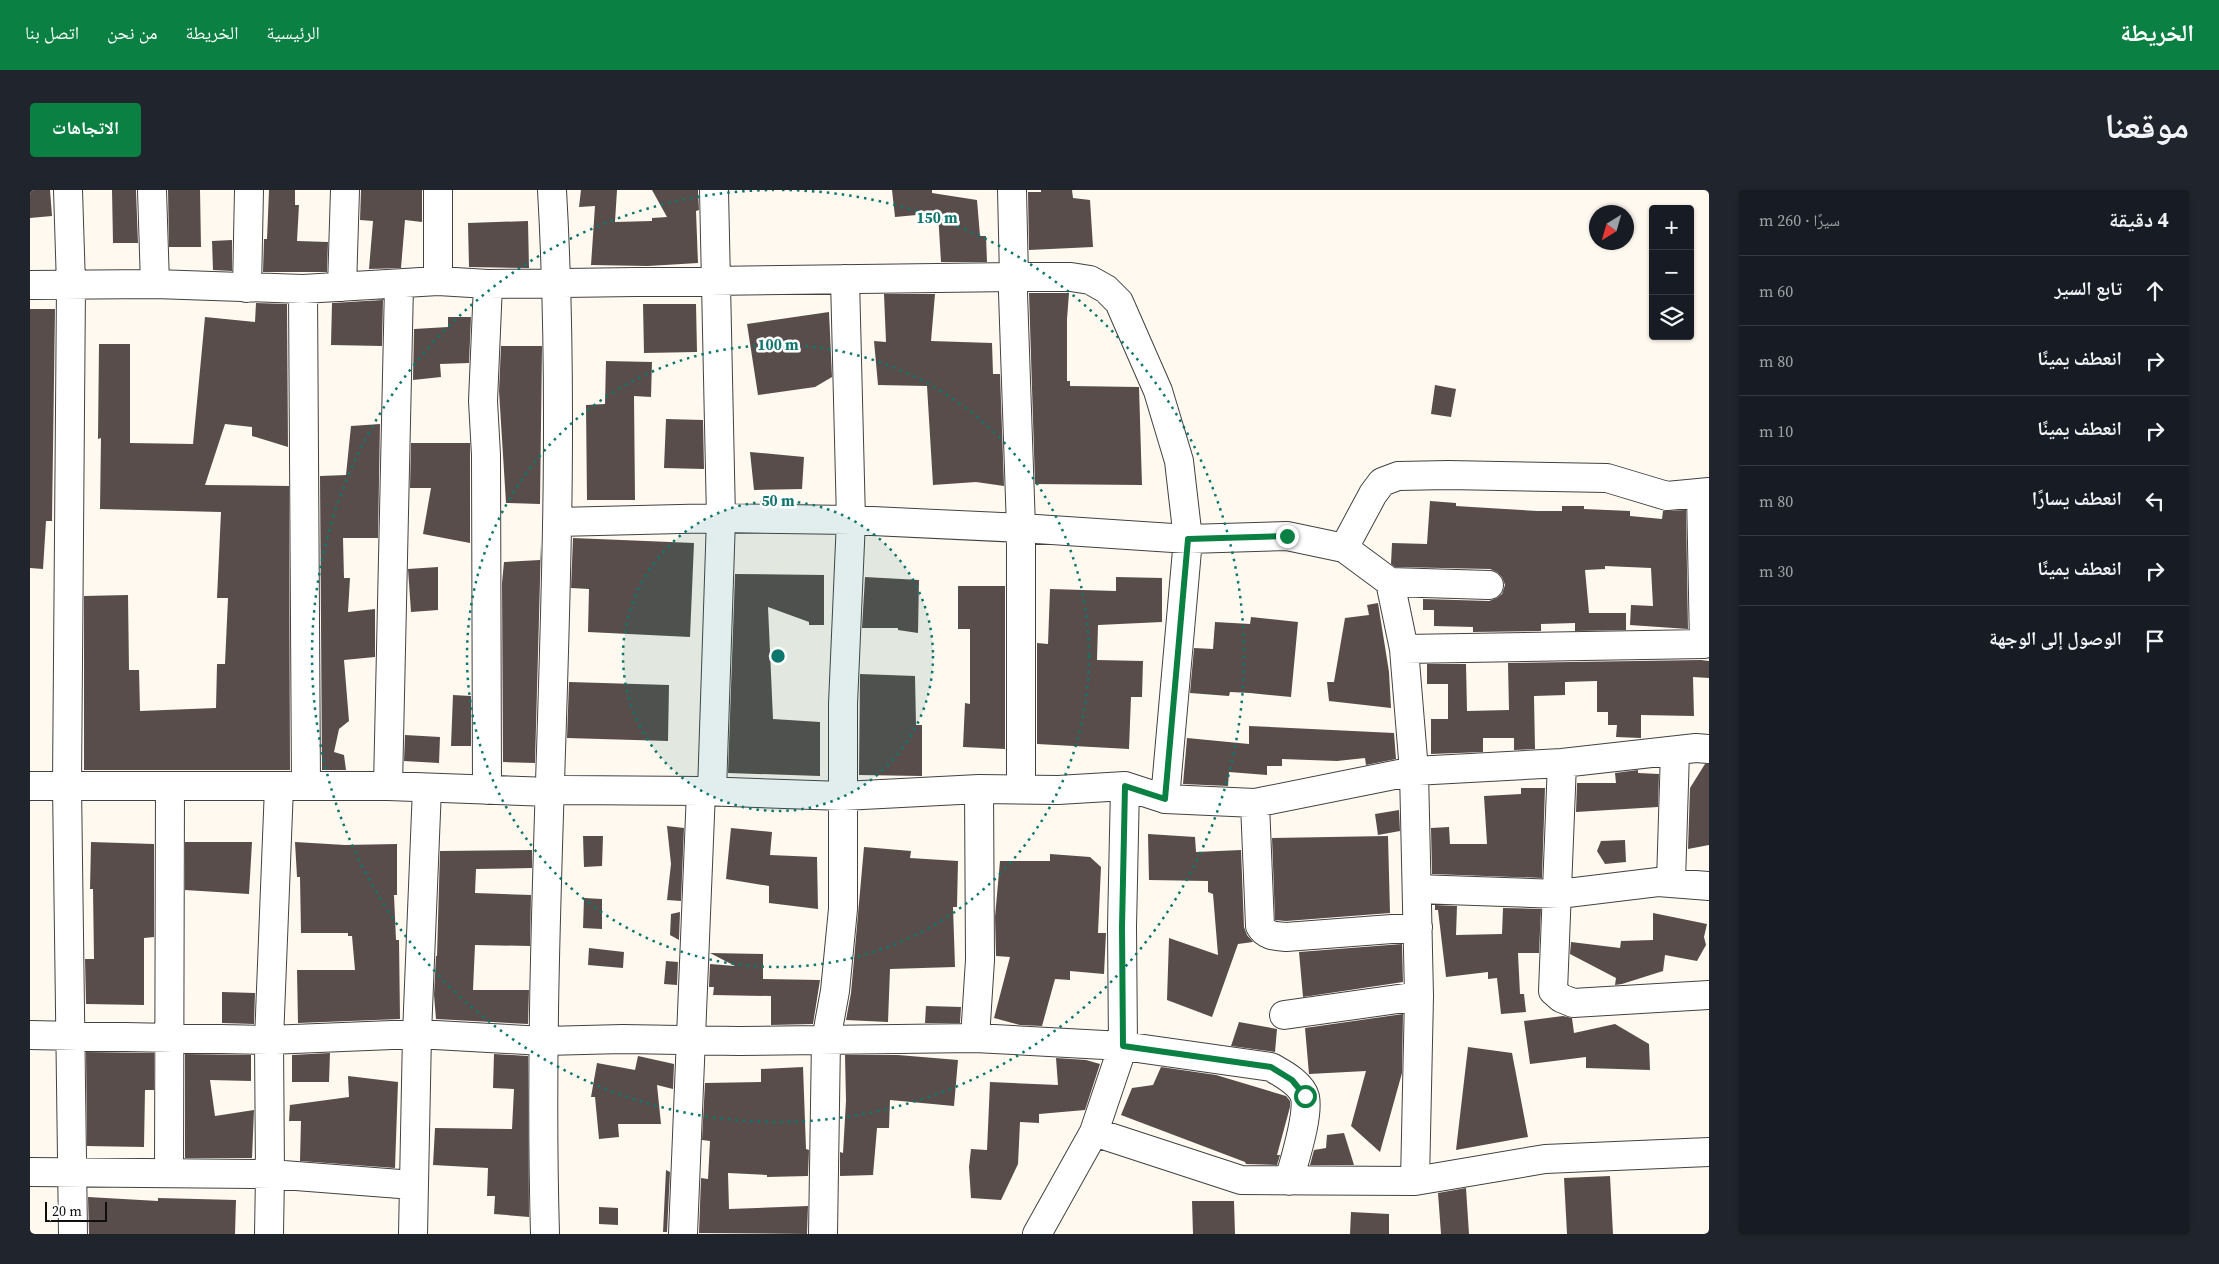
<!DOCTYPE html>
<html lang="ar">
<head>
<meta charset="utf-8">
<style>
  :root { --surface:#171b24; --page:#20242c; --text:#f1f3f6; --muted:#9ea1a6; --line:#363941; --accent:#0b8043 }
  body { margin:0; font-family:"Source Serif 4","Noto Naskh Arabic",serif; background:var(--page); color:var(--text); direction:rtl }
  .controls { position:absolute; right:15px; top:15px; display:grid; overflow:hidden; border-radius:5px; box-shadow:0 1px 4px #0004 }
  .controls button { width:45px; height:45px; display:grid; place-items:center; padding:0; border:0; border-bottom:1px solid var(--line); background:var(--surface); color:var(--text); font:25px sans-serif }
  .compass { position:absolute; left:1559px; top:15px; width:45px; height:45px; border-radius:50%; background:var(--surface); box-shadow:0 1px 4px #0004; rotate:217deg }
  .scale { position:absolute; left:15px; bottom:12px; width:62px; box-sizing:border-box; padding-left:5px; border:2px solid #0f0f0f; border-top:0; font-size:14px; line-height:18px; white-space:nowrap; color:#0f0f0f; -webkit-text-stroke:4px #fff; paint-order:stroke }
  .stop { position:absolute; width:15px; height:15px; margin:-11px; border:4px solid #0b8043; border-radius:50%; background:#fff }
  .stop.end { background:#0b8043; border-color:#fff; box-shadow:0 1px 5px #0008 }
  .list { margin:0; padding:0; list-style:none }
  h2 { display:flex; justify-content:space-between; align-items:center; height:65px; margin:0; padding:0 20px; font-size:21px }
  h2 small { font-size:16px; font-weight:400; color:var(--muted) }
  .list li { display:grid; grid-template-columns:32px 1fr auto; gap:15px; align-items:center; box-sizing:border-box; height:70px; padding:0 20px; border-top:1px solid var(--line) }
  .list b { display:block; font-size:19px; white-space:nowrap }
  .list em { font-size:16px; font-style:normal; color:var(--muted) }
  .icon { flex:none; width:28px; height:28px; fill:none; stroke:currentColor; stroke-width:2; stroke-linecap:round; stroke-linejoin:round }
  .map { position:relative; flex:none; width:1679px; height:1044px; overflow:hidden; direction:ltr; border-radius:5px }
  header { display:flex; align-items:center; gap:30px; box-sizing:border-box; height:70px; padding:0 25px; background:var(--accent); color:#fff }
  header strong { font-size:24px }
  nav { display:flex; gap:28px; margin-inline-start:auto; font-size:18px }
  .intro { display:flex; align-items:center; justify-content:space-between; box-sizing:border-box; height:120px; padding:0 30px }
  h1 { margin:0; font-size:35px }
  .button { padding:12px 22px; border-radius:5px; background:var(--accent); color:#fff; font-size:18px; font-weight:700 }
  main { display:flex; gap:30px; padding:0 30px }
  aside { flex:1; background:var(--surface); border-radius:5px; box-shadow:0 1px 4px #0004 }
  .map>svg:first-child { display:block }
  .building { fill:#584d4a }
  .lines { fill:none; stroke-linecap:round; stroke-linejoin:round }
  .minor-casing { stroke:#424242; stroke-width:30 }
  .minor { stroke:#fff; stroke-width:28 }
  .route { stroke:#0b8043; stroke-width:6 }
  .ring { fill:none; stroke:#0f766e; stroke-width:2.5; stroke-dasharray:2.5 5 }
  .centre { fill:#0f766e; stroke:#fff; stroke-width:2.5 }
  .ring-label { font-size:15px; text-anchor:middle; font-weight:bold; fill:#0f766e; stroke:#fff; stroke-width:5; stroke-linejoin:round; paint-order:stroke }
</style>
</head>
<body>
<header>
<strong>الخريطة</strong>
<nav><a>الرئيسية</a><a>الخريطة</a><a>من نحن</a><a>اتصل بنا</a></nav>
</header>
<div class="intro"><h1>موقعنا</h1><a class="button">الاتجاهات</a></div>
<main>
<aside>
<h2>4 دقيقة<small>سيرًا · 260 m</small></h2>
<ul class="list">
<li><svg class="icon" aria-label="ahead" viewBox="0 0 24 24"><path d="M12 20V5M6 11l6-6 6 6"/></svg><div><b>تابع السير</b></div><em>60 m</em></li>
<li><svg class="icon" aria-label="right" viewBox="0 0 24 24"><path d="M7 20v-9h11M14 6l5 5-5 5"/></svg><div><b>انعطف يمينًا</b></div><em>80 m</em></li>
<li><svg class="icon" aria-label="right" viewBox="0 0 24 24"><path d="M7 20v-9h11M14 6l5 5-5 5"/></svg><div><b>انعطف يمينًا</b></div><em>10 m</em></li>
<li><svg class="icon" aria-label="left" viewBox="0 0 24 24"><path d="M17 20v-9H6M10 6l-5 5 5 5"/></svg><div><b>انعطف يسارًا</b></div><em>80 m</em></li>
<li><svg class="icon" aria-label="right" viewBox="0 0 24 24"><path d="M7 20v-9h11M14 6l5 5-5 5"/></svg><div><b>انعطف يمينًا</b></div><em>30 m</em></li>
<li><svg class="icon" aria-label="arrive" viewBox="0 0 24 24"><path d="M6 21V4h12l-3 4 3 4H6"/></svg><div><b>الوصول إلى الوجهة</b></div></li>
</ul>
</aside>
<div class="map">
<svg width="1679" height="1044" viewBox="0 0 1679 1044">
  <rect width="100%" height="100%" fill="#fff9f0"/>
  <path class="building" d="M0 0H20L22 26 0 28Z
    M82 0H106L108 53H83Z
    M138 0H170L171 57H139Z
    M239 0H265V15H269L267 51 298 52 297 82H233L234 49H237Z
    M331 0H392V32L375 30 371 78 339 79 343 31 330 30Z
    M551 0H587L585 32 622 31V28L637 27 622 0H668L669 20 666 21 668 73 618 76 561 75 565 16 549 17Z
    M862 0H902V3L947 10 950 46H956L957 72H911L908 23 865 27Z
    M1011 0H1042L1043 8 1060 10 1063 57 999 60 998 2H1011Z
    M498 31 499 78 439 77 438 33Z
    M202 50V81L183 80 182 51Z
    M999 103H1039L1037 129V191H1040V196L1109 197 1112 295 1005 294Z
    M854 104H905L901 151 962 153 963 184H970L974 296 946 292 903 295 897 196 848 195 844 151 856 152Z
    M353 110 352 156 301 155 302 113Z
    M226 113 257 114 258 257 222 246V237L195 234 175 295 259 296 260 580H54V406L98 405 99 480H109L110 521 186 518 187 474H195L198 408H187L191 322 70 319 71 248 68 249 69 154H100V253L163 254 175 127 225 132Z
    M613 114H666L667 162 614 163Z
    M0 119H25L22 331H16L13 379 0 378Z
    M799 122 802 187 785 197 728 205 717 134Z
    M418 127H441L439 173 410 174 411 187 383 190 384 139 418 137Z
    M471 156H512L510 314 476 313 469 201Z
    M576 171 622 172 621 207 604 206 605 310H557L556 215 575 214Z
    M1405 195 1426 199 1421 227 1401 224Z
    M636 229 673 230 674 279 634 278Z
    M350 234 348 348H313L314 388H320L318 422 345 419V467L314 470 319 531 309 539 304 562 314 565 316 580H292L290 286 316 285 321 236Z
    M381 253H440V353L393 344 401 298H380Z
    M720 262 774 267 772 299 724 300Z
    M1400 311 1426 313V316L1507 321H1532V316H1554V319L1600 321V326L1632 329 1633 321 1656 320 1658 439 1600 435 1601 415 1623 416 1621 378 1575 376V379L1555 380 1559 423H1596V440L1545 441V433L1511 434V441L1443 442V437L1404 436V420H1393V409L1459 411 1467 408 1472 404 1475 395 1472 387 1467 382 1460 379 1365 377 1361 374 1362 353 1397 354Z
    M543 348 664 353 660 447 558 442 559 399 541 398Z
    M511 354 505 573 473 572 472 393 474 372 510 370Z
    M408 377V420L381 422 378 379Z
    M705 384 794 385V435H779V432L738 417 743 529 790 532V586L698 583Z
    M835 387 889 390 888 443 868 440V438H832Z
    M1086 387 1132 388V432L1068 435 1067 470 1113 471 1112 507H1101L1099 559 1007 554V453L1018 454 1020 399 1086 401Z
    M928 396H975V559L933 557 935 513 940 514V439H928Z
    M1348 413 1359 482 1361 518 1299 511 1297 492H1304L1315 428 1339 425 1337 415Z
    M1221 427 1268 432 1261 507 1220 503 1200 502 1199 506 1160 503 1164 458 1183 459 1185 432 1220 434Z
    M1671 470 1679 471V488L1663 487 1664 526 1611 525V548L1586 547 1587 535H1578V522H1567V491L1535 492V505L1504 506 1505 559 1484 560V548H1453V562L1401 564V529H1418V494H1397V474H1436L1437 521 1479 520 1478 473Z
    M830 484 885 486 886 535H892V586L829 585Z
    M539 492 639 495 638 551 537 548Z
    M423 505 441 506V556H421Z
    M1219 536 1364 543 1366 569 1336 575 1335 568 1307 571 1252 569V576H1237V585L1199 582 1198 596 1153 594 1157 548 1219 554Z
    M375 545 410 547 409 573 374 571Z
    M1675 574H1679V655L1658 659 1660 598Z
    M1608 580V583L1629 584 1628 617 1546 622 1547 593H1586L1585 583Z
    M1491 598H1515L1512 688 1402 684 1401 638 1419 637 1420 654H1457L1454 606 1491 604Z
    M1369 620 1370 641 1348 645 1345 624Z
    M637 636 654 638 651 711 637 710 641 674Z
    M701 638 742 642 740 665 787 667 788 719 739 713V696L696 689Z
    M1118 644 1165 647 1166 662 1211 660 1214 737 1217 745 1223 752 1208 754 1182 827 1137 810 1139 748 1188 765 1183 704 1178 702V691L1119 690Z
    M553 646H573L572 676 554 677Z
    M1358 646 1360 723 1256 731 1245 730 1242 648Z
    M1595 650 1596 672 1575 674 1567 661 1571 651Z
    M61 652 124 654V747L114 748V815L56 814 55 769H64L63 699H60Z
    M155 652H222L219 704 155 700Z
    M265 652 315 655 367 654V705H364L366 750H369L370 829 268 833 267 780H325L322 746H318V743H271L270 687H267Z
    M834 657 881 661 880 668 928 671 927 717H923L925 777 860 779 858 832 816 830 821 803Z
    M502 660V678L446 679 445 703 501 705 500 756 445 755 443 800H499L498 834 406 829 404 805 406 766H407L410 661Z
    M1020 664 1060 667 1071 677 1068 743H1076L1074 784 1040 781V790L1025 789 1012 836 990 835 964 828 980 767 966 766 965 727 970 671H1020Z
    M554 708 572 709V739L553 738Z
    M1405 715 1427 716 1426 745 1472 744 1473 718 1511 719 1509 763H1488L1490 804H1494L1496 822 1471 824 1467 788 1458 789V782L1416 787 1408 720H1405Z
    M650 722 649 750 640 745 641 724Z
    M1623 723 1677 734 1674 747 1676 755 1667 771 1635 765 1633 781 1592 794 1585 795 1586 788 1540 764 1541 752 1590 758 1591 751 1623 750Z
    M1372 754 1373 792 1273 807 1269 762Z
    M559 758 594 762 593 778 558 775Z
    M680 763 733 764V789L790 790 783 834 741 835V806L683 805 684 797H679L680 774 705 776Z
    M636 771 648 772 647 795 634 794Z
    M192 802 225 803 224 834 192 833Z
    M896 816 931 817 930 833H895Z
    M1373 824 1372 883 1350 962 1321 936 1336 881 1279 884 1275 838Z
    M1533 826 1542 828 1544 843 1585 834 1619 854 1620 880 1556 878V867L1500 874 1494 831Z
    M1209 832 1247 839 1245 862 1201 856Z
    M1438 857 1482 863 1498 947 1426 960Z
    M56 862 124 863V900H115L114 957 57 956Z
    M300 863 299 892H262V865Z
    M155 864 221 865V891L180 890 185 926 224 920 222 968H155Z
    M464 864 498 866 499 1027 464 1024 465 1006H457L458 978 403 975 405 938 482 939 484 899 463 898Z
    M815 865H868L928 870 924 916 860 910 859 938H847L843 985 810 986V962L813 963 816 911Z
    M608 866 644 874 643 899 627 895 631 934H588L589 947 569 949 565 907H561L567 873 605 880Z
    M1026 868 1056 870 1070 874 1055 920 1009 924V933L990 932 988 974 971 1010 941 1008 939 977 941 959 957 960 960 892 1028 895Z
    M773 877 776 959 779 960 778 986 737 987V985L698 983 699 1019 778 1016 777 1044 669 1043 671 988 678 989 680 951 672 950 675 893 731 892V879Z
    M1131 877 1186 885 1256 906 1260 911V917L1247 965H1250L1247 975 1216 974 1215 972 1091 925 1102 898 1123 895Z
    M318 886 368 892 365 978 270 971 271 931H259L260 915 319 907Z
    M1314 943 1324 975H1280L1284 960 1296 958 1297 945Z
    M636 980 640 982 637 1042H633Z
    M1580 986 1583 1044H1537L1534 988Z
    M1436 998 1439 1044H1411L1408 1003Z
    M58 1007 128 1011V1008L206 1010 205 1044H59Z
    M1162 1011H1204L1205 1044H1163Z
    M569 1017 588 1018V1035L569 1034Z
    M1321 1022 1359 1024V1044H1320Z"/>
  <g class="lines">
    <g class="minor-casing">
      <path id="minor" d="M38 0 41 95 37 595 43 1044
        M122 0 125 94
        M982 0 984 87 983 103 991 338V599
        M408 91V0
        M0 95 125 94 273 99 408 91 458 94 984 87H1041L1060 90 1076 99 1089 112 1128 201 1149 271 1158 349 1135 609
        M312 97 315 0
        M217 98 219 0
        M273 99 276 596
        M1671 303 1674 454
        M527 332 691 328 821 330 991 338 1158 349 1257 346 1314 358 1360 392 1459 395
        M1314 358 1343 304 1352 292 1368 286 1418 285 1577 288 1637 306 1679 302
        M1360 392 1374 459 1384 581 1389 806 1385 991
        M1374 459 1674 454 1679 452
        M1532 573 1523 801 1531 808 1543 813 1679 805
        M0 596H358L520 602 535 600 671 601 813 606 949 599 1028 600 1095 596 1092 737 1093 856 1064 942 1007 1044
        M358 596 369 95
        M1095 596 1135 609 1225 613 1384 581 1532 573 1666 558 1679 559
        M249 597 239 850 240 984 383 995
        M457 600 456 265 453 211 458 94
        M682 601 691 328 684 0
        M1225 613 1230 736C1236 746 1245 746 1256 747L1388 737
        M1641 692 1645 561
        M1387 699 1529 704 1628 692 1679 696
        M1254 825 1389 806
        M0 845 239 850 387 844 514 851 593 849 708 851 945 848 1093 856 1241 877C1253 884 1271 893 1275 907 1279 927 1264 971 1259 991
        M945 848 950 770 949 599
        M1064 942 1211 990 1385 991 1515 969 1679 962
        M0 982 240 984 239 1044
        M139 983 140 596
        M383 1044 387 844 397 598
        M515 1044C505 696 542 348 522 0
        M653 1044 671 601
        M793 1044 796 850 805 801 813 719V514L821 330 815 89"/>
    </g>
    <use href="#minor" class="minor"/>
  </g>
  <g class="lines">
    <path class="route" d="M1257 346 1158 349 1135 609 1095 596 1092 737 1093 856 1241 877 1262 890 1275 906"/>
  </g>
  <circle cx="748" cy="466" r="155" fill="#0f766e" fill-opacity=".12"/>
  <g class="ring">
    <circle cx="748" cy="466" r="155"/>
    <circle cx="748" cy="466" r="311"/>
    <path d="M752 0A466 466 0 1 1 744 0"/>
  </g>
  <circle cx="748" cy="466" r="8" class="centre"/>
  <g class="ring-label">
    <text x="907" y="33">150 m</text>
    <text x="748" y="160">100 m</text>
    <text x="748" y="316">50 m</text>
  </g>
</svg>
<div class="controls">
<button>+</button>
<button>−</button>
<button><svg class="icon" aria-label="layers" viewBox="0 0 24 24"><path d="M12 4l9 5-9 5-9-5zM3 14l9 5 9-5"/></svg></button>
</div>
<svg class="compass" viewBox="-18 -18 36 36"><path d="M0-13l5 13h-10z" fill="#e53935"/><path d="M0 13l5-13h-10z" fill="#9ea1a6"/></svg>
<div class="scale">20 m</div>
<div class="stop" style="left:1275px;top:906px"></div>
<div class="stop end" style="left:1257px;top:346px"></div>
</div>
</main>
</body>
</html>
